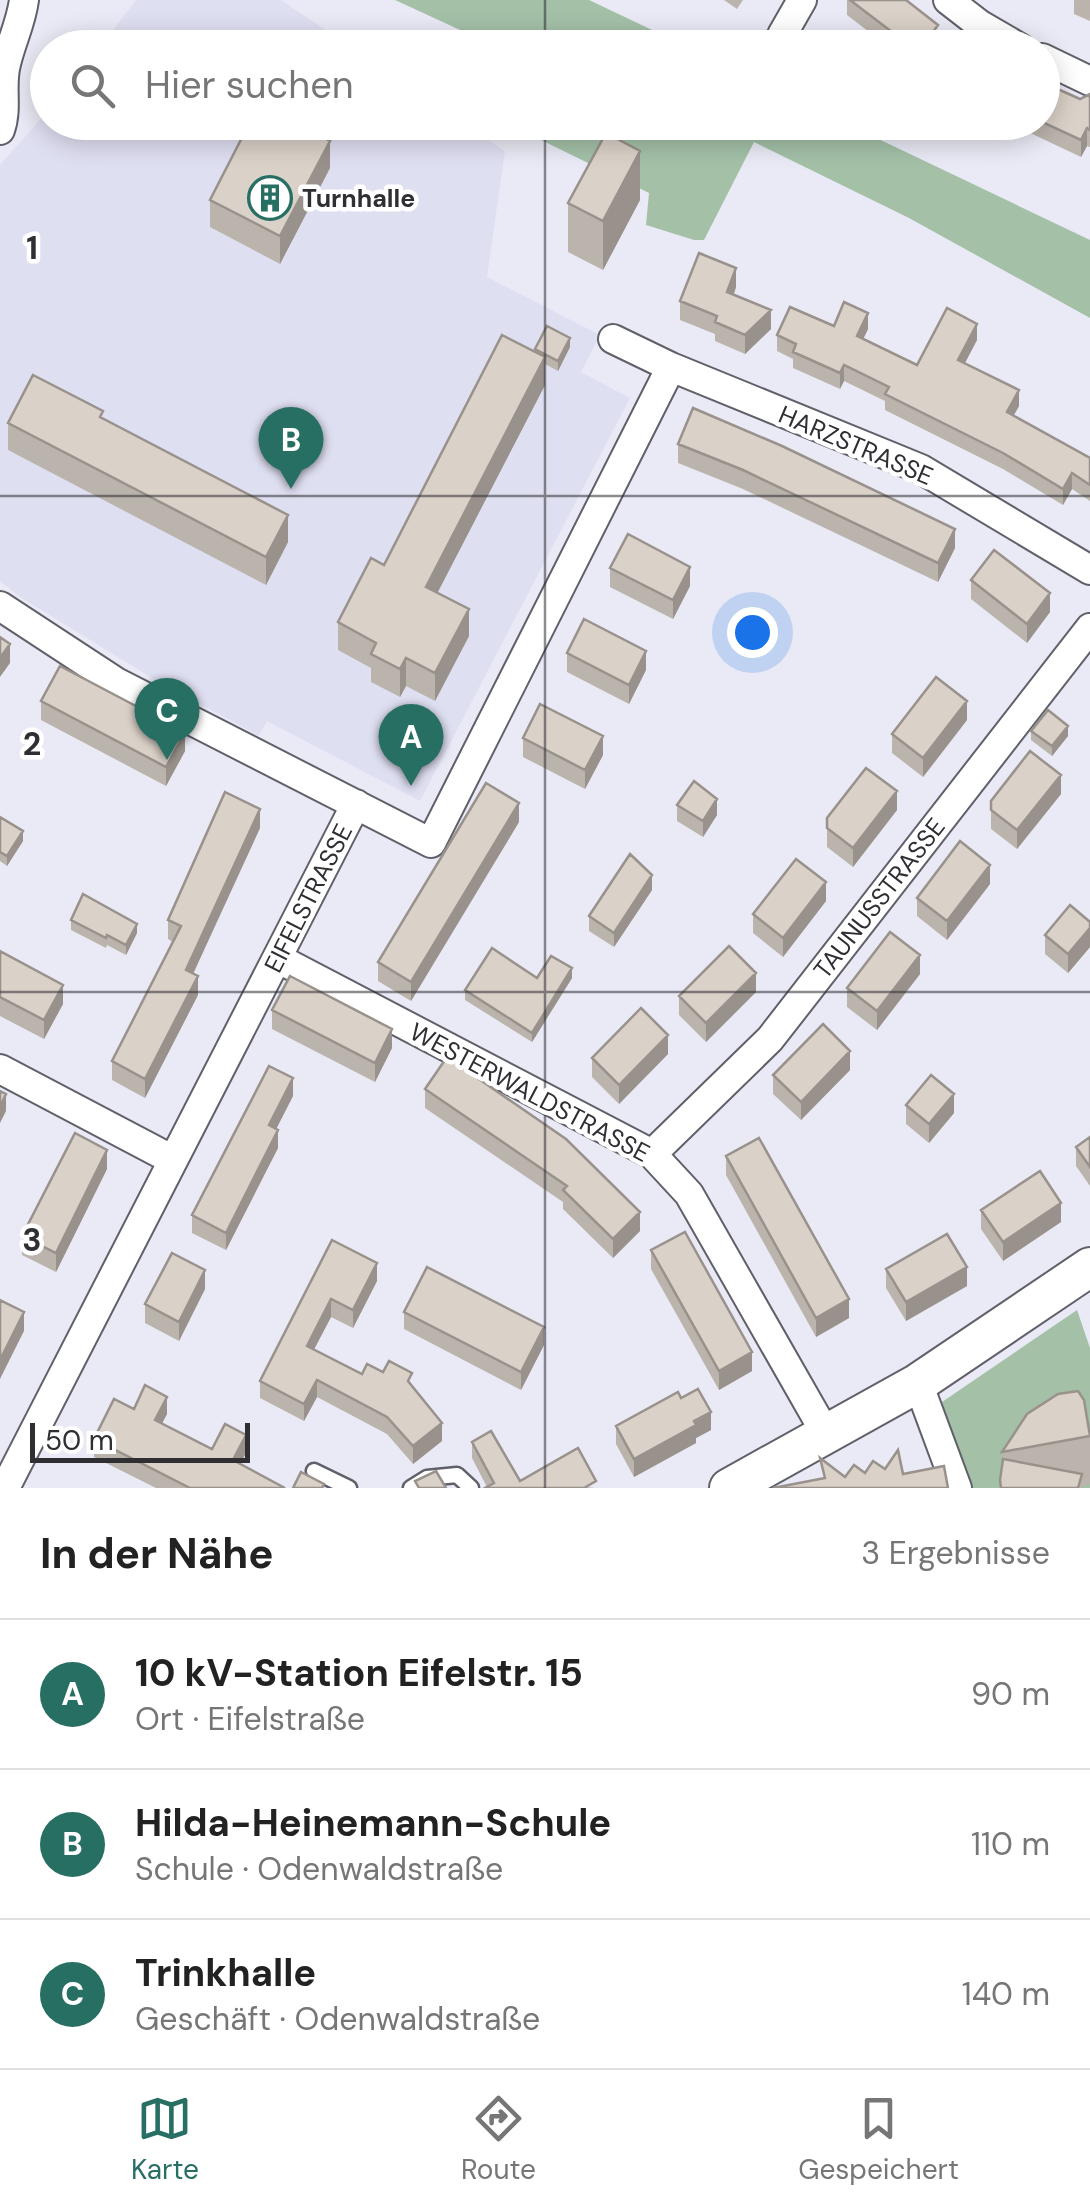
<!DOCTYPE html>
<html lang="de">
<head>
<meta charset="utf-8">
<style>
  :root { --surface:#fff; --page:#f6f6f6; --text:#222; --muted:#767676; --line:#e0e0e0; --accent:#276e63 }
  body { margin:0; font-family:"DM Sans",sans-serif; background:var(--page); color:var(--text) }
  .scale { position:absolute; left:30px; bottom:25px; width:220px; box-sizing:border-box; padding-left:10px; border:5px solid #2e2e33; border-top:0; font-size:28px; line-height:35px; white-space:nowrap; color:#2e2e33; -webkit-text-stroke:8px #fff; paint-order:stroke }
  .you { position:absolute; left:752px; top:632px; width:35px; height:35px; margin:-25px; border:8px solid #fff; border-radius:50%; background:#1a73e8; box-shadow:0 0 0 15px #1a73e833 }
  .badge { display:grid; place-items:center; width:65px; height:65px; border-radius:50%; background:var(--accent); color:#fff; font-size:32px; font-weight:700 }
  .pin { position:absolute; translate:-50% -82px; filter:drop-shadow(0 2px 5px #0008) }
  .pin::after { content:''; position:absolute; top:52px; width:35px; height:30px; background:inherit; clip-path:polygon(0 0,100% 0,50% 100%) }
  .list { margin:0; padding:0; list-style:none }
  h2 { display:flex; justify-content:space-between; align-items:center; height:130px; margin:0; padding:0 40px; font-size:42px }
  h2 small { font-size:32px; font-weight:400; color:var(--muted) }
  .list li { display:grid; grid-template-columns:65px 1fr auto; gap:30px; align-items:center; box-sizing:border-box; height:150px; padding:0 40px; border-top:2px solid var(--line) }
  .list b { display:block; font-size:38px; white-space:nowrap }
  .list p { margin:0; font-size:32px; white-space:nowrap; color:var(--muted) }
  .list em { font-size:32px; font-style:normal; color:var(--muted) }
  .icon { flex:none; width:55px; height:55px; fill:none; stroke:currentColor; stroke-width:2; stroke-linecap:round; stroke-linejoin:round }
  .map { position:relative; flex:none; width:1090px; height:1488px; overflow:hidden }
  .search { position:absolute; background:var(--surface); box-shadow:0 5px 25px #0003; left:30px; right:30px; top:30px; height:110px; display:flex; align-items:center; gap:25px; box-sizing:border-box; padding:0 35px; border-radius:55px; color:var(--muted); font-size:38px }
  .sheet { height:580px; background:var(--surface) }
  nav { display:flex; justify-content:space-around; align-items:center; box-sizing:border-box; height:140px; border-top:2px solid var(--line); background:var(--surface); font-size:28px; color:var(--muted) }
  nav a { display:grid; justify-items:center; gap:5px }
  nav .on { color:var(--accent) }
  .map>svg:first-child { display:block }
  .built { fill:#dfdff2 }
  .green { fill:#a4c1a8 }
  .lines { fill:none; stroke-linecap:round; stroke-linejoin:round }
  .lane-casing { stroke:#60606a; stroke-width:19 }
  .street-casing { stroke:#60606a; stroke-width:32 }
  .secondary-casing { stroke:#60606a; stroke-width:42 }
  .lane { stroke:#fff; stroke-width:14 }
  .street { stroke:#fff; stroke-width:28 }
  .secondary { stroke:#fff; stroke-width:38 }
  .wall { fill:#bbb4ac }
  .shaded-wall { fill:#99928c }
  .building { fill:#dad1c8; stroke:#99928c; stroke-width:2.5 }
  .grid { fill:none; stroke:#2e2e33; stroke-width:2.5; stroke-opacity:0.55 }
  .labels { text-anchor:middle; stroke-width:9; stroke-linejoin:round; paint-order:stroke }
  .poi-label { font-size:25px; font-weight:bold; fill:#2e2e33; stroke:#fff; text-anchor:start }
  .street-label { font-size:25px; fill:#2e2e33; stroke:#fff }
  .grid-label { font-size:32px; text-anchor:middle; font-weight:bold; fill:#2e2e33; stroke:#fff; stroke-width:9; stroke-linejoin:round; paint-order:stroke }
</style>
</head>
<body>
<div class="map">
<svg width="1090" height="1488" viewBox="0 0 1090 1488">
  <rect width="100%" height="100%" fill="#eaeaf6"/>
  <path class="built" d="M136 0H281L351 47H100Z
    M47 112 48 122 463 123 505 151 487 277 600 335 581 372 630 398 420 801 267 721 259 736 152 678 20 597 0 581V165Z"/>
  <path class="green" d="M395 0H589L688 47H497Z
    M532 122 845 123 1090 240V318L909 218 754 142 704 240H694L646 225 649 193 527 133Z
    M1077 1310 1090 1348V1488H970L942 1402Z"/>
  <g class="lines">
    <g class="lane-casing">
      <path id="lane" d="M314 1471 349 1488
        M411 1488 427 1478 457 1475 471 1488"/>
    </g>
    <g class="street-casing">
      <path id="street" d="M948 0 979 24 1020 48
        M782 35 802 0
        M1042 58 1090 81
        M0 130C8 108 0 86 6 64 11 42 21 23 24 0
        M613 339 671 367 921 469 1090 570
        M0 606 116 682 431 843 671 367
        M277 958 652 1154 689 1194 826 1434
        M0 1069 173 1160
        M652 1154 770 1039 1090 628
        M918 1383 957 1488
        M5 1488 356 804"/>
    </g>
    <g class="secondary-casing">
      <path id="secondary" d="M729 1488 918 1383 1090 1267"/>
    </g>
    <use href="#lane" class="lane"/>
    <use href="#street" class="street"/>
    <use href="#secondary" class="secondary"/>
  </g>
  <path class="wall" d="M724 0H743L737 9Z
    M847 0H906L938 34 968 48H890L847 15Z
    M1074 0H1090V21L1074 14Z
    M1090 94V147L1087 146 1081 157 1007 122H1042L1080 99Z
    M976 122H998L990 137Z
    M330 168 280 264 210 227V200Z
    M640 200 603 270 568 252V203Z
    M736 287 734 295 771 329 745 354 715 341V334L680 320V301Z
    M834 326 868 329 863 339 917 365 977 340 965 363 1019 406 1013 416 1090 458V501L1072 489 1063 505 1003 469 885 410V401L844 381 840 389 793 368V359L777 351V335Z
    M570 347 558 371 545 364V385L437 593 469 636 435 701 406 686 400 697 371 682V668L338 650V622L384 565 535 352V349Z
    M103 419 288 542 266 585 8 450V423Z
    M678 444 955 548 938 582 743 489 678 463Z
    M610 568 690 586 673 619 610 587Z
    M971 580 1050 612 1027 643 971 599Z
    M567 653 646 670 629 704 567 672Z
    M41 701 185 751 166 786 41 720Z
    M967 720 923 777 892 753V734Z
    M1031 731 1068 736 1052 756 1031 740Z
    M523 738 603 755 585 789 523 757Z
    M1061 794 1017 849 991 829V801Z
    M677 805 717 815 703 837 677 821Z
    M897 810 853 867 827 847V818Z
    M0 817 23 841 7 866 0 861Z
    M519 822 411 1001 378 981V962Z
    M260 828 193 974 198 995 145 1098 112 1080V1061L173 942 168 939V920Z
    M990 884 947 940 917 916V898Z
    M652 890 614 947 589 931V916Z
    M826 901 783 957 753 933V914Z
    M71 920 137 933 126 955 107 945 106 948 71 930Z
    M1090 922V947L1068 973 1045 954V935Z
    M0 951 63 1004 44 1039 0 1016Z
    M920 974 877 1030 847 1007V988Z
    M537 978H572L532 1042 465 1000V990Z
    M756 992 706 1042 679 1015V996Z
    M272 1010 392 1048 375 1082 272 1029Z
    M668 1054 619 1104 592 1077V1058Z
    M850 1070 801 1120 773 1094V1075Z
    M425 1089 640 1231 613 1258 563 1209V1202L425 1108Z
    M293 1096 276 1129 278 1148 226 1250 192 1233V1215Z
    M906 1105 954 1113 929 1143 906 1124Z
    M1090 1137V1186L1076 1166V1147Z
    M726 1156 849 1318 816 1337 726 1175Z
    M107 1169 56 1272 22 1255V1236Z
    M981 1210 1061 1222 1003 1261 981 1229Z
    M332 1240 377 1281 353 1328 331 1317 314 1349 362 1374 412 1387 442 1441 413 1464 387 1434 317 1397 304 1421 260 1398V1381Z
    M651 1250 752 1371 719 1390 651 1269Z
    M886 1269 967 1286 906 1321 886 1288Z
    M205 1289 179 1341 145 1323V1304Z
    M404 1312 544 1345 521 1390 404 1329Z
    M681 1398 711 1430 696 1438V1443L634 1477 616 1444V1426Z
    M134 1409 167 1414 162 1423 212 1449 246 1453 240 1464 285 1488H156L94 1457V1439Z
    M1090 1436V1484L1082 1486V1488H1000L1002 1452Z
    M472 1442 520 1481 596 1488 487 1487 472 1458Z"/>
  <path class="shaded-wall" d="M990 122H998L990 137Z
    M1087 128V146L1081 157V140Z
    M330 141V168L280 264V236Z
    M640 151V200L603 270V221Z
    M736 268V287L727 311V292Z
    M771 310V329L745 354V335Z
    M868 313V329L857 352V336Z
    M977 324V340L958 376V360Z
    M570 338V347L558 371V361Z
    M545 357V385L426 615V587Z
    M844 365V381L840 389V373Z
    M1019 390V406L1007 428V412Z
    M1072 473V489L1063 505V489Z
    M288 515V542L266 585V557Z
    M955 529V548L938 582V563Z
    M690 567V586L673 619V600Z
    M1050 593V612L1027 643V624Z
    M469 609V636L435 701V673Z
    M10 644V663L0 677V658Z
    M646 651V670L629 704V685Z
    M406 658V686L400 697V669Z
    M967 701V720L923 777V758Z
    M1068 726V736L1052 756V746Z
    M185 732V751L166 786V767Z
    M603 736V755L585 789V770Z
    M1061 775V794L1017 849V830Z
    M897 791V810L853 867V848Z
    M717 799V815L703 837V821Z
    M519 803V822L411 1001V982Z
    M260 809V828L186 989V970Z
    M23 831V841L7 866V856Z
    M990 865V884L947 940V921Z
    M652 875V890L614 947V933Z
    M826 882V901L783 957V938Z
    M137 924V933L126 955V945Z
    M1090 928V947L1068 973V954Z
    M920 955V974L877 1030V1011Z
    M572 968V978L532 1042V1033Z
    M756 973V992L706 1042V1023Z
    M198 976V995L145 1098V1079Z
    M63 985V1004L44 1039V1020Z
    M392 1029V1048L375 1082V1063Z
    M668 1035V1054L619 1104V1085Z
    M850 1051V1070L801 1120V1102Z
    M293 1078V1096L269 1143V1125Z
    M6 1094V1111L0 1123V1107Z
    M954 1094V1113L929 1143V1124Z
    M278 1130V1148L226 1250V1233Z
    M107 1150V1169L56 1272V1253Z
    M1061 1203V1222L1003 1261V1242Z
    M640 1212V1231L613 1258V1239Z
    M377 1263V1281L353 1328V1310Z
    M967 1267V1286L906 1321V1302Z
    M205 1270V1289L179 1341V1322Z
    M331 1299V1317L307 1363V1346Z
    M849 1299V1318L816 1337V1318Z
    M24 1312V1331L0 1379V1360Z
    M544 1327V1345L521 1390V1372Z
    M752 1352V1371L719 1390V1371Z
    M317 1380V1397L304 1421V1404Z
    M167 1397V1414L155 1437V1420Z
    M711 1412V1430L696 1438V1443L634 1477V1459Z
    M442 1423V1441L413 1464V1446Z
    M246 1435V1453L233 1477V1460Z"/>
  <path class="building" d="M850 0H906L938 25 933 32 968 48H913Z
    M1042 82 1080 99 1090 94V130L1087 128 1081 140 1042 122Z
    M250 122H295L330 141 280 236 210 200Z
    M606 133 640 151 603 221 568 203Z
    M699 253 736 268 727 292 771 310 745 335 715 322 717 316 680 301Z
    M844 302 868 313 857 336 917 365 947 308 977 324 958 360 1019 390 1007 412 1090 458V485L1072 473 1063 489 1003 453 885 394 889 387 844 365 840 373 793 352 796 344 777 335 790 307 834 326Z
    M547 326 570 338 558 361 535 349Z
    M502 335 545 357 426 587 469 609 435 673 406 658 400 669 371 654 376 643 338 622 371 558 384 565Z
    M33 375 103 411 100 417 288 515 266 557 8 423Z
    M693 408 782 446 955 529 938 563 743 470 678 444Z
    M628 534 690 567 673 600 610 568Z
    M994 550 1050 593 1027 624 971 580Z
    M584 619 646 651 629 685 567 653Z
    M0 637 10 644 0 658Z
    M60 666 185 732 166 767 41 701Z
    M936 677 967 701 923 758 892 734Z
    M540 704 603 736 585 770 523 738Z
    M1048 710 1068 726 1052 746 1031 731Z
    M1030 751 1061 775 1017 830 991 810V801Z
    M866 768 897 791 853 848 827 828V818Z
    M694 781 717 799 703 821 677 805Z
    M486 783 519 803 411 982 378 962Z
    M225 792 260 809 186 970 198 976 145 1079 112 1061 181 926 168 920Z
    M0 817 23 831 7 856 0 852Z
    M960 841 990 865 947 921 917 898Z
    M630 854 652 875 614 933 589 916Z
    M796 859 826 882 783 938 753 914Z
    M83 894 137 924 126 945 107 935 106 938 71 920Z
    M1070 905 1090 922V928L1068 954 1045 935Z
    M890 932 920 955 877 1011 847 988Z
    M729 946 756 973 706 1023 679 996Z
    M492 948 537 978 551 956 572 968 532 1033 465 990Z
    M0 951 63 985 44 1020 0 997Z
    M290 976 392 1029 375 1063 272 1010Z
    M641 1008 668 1035 619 1085 592 1058Z
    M823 1024 850 1051 801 1102 773 1075Z
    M447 1057 566 1139 640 1212 613 1239 563 1190 567 1186 425 1089Z
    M269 1066 293 1078 269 1125 278 1130 226 1233 192 1215Z
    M931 1075 954 1094 929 1124 906 1105Z
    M0 1091 6 1094 0 1107Z
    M75 1133 107 1150 56 1253 22 1236Z
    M1090 1137V1167L1076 1147Z
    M759 1138 849 1299 816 1318 726 1156Z
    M1040 1171 1061 1203 1003 1242 981 1210Z
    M685 1232 752 1352 719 1371 651 1250Z
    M947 1234 967 1267 906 1302 886 1269Z
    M332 1240 377 1263 353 1310 331 1299 307 1346 362 1374 367 1364 383 1372 389 1361 412 1373 408 1381 442 1423 413 1446 387 1417 317 1380 304 1404 260 1381Z
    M172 1253 205 1270 179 1322 145 1304Z
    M427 1267 544 1327 521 1372 404 1312Z
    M0 1300 24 1312 0 1360Z
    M145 1385 167 1397 155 1420 212 1449 225 1424 246 1435 233 1460 285 1488H190L94 1439 114 1399 134 1409Z
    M698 1389 711 1412 694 1421 696 1425 634 1459 616 1426 678 1392 681 1398Z
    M1078 1391 1084 1400 1090 1436 1002 1452 1027 1414 1058 1394Z
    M491 1431 520 1481 578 1448 596 1481 584 1488H485L494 1483 472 1442Z
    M898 1450 903 1474 944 1466 948 1488H773L825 1478 820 1458 845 1477 854 1465 865 1473 873 1461 885 1469Z
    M1003 1459 1082 1474 1078 1488H1001L1000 1480Z
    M436 1471 446 1488H419L415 1481Z
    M301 1472 324 1484 322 1488H293Z"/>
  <path class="grid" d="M545 0V48M545 122V1488M0 496H1090M0 992H1090"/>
  <defs>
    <g id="building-ring" transform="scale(2.25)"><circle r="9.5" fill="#fff" stroke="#276e63" stroke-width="1.5"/><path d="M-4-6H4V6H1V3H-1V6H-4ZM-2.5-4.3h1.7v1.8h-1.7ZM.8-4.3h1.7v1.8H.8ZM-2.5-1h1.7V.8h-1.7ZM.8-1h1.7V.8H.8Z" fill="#276e63"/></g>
  </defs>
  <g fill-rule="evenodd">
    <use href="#building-ring" x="270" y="198"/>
  </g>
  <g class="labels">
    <g class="poi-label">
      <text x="302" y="207">Turnhalle</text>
    </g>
    <g class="street-label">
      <text transform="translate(856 445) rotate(23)" y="9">HARZSTRASSE</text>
      <text transform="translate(308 898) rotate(-63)" y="9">EIFELSTRASSE</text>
      <text transform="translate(879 898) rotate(-52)" y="9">TAUNUSSTRASSE</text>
      <text transform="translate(530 1092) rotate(28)" y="9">WESTERWALDSTRASSE</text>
    </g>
  </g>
  <g class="grid-label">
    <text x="32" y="259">1</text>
    <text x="32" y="755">2</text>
    <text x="32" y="1251">3</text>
  </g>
</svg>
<div class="scale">50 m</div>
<div class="you"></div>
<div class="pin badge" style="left:411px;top:786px">A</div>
<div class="pin badge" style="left:291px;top:489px">B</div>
<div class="pin badge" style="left:167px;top:760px">C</div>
<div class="search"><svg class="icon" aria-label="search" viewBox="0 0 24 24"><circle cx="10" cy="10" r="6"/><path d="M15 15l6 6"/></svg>Hier suchen</div>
</div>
<section class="sheet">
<h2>In der Nähe<small>3 Ergebnisse</small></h2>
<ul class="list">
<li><span class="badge">A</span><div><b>10 kV-Station Eifelstr. 15</b><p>Ort · Eifelstraße</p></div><em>90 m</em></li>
<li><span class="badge">B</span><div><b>Hilda-Heinemann-Schule</b><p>Schule · Odenwaldstraße</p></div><em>110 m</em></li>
<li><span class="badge">C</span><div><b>Trinkhalle</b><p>Geschäft · Odenwaldstraße</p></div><em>140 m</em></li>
</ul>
</section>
<nav>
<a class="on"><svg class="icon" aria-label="map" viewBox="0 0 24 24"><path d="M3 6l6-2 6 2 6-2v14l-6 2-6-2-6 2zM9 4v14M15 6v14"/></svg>Karte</a>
<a><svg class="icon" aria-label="directions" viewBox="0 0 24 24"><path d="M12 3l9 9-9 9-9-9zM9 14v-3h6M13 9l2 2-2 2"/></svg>Route</a>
<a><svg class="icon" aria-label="saved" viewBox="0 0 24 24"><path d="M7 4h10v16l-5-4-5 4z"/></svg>Gespeichert</a>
</nav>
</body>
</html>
